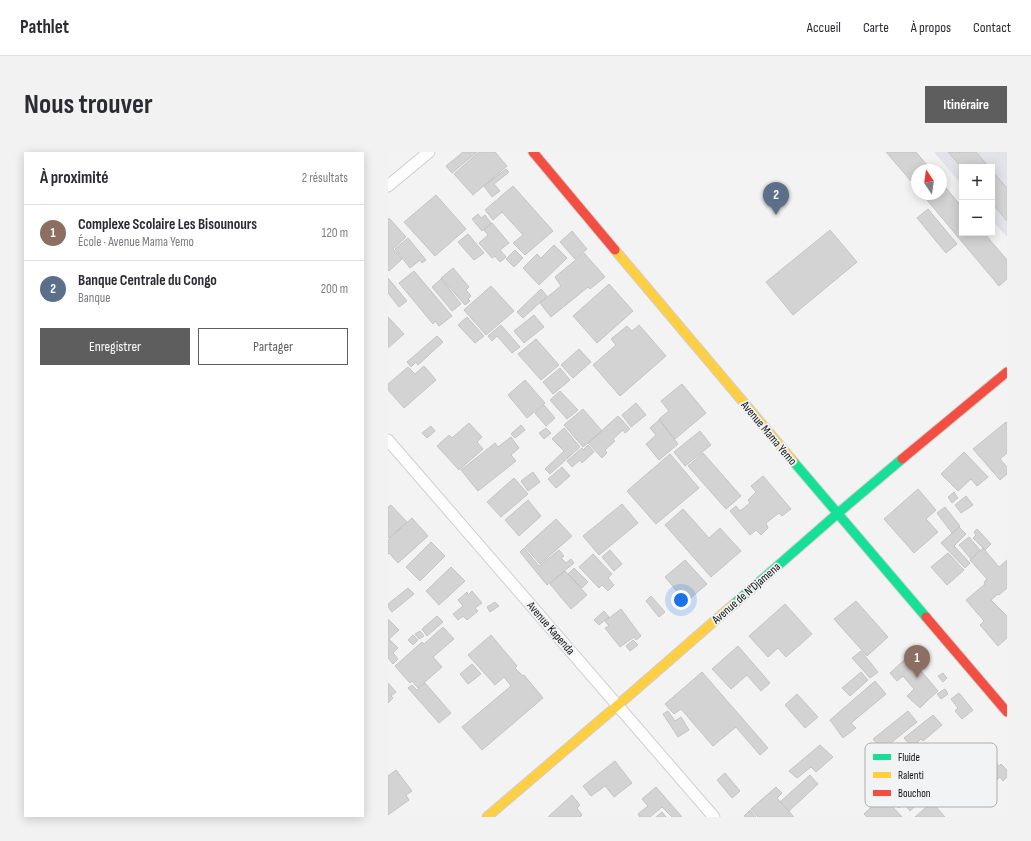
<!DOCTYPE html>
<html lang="fr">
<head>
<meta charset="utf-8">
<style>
  :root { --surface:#fff; --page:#f2f2f3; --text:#2b2b33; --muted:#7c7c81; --line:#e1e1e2; --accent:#5e5e5e }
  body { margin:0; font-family:"Sofia Sans Condensed",sans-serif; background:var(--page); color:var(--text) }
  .controls { position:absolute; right:12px; top:12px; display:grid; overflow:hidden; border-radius:0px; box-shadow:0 2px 10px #0003 }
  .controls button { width:36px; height:36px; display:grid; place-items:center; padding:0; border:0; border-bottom:1px solid var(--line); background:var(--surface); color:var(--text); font:20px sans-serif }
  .compass { position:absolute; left:523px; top:12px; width:36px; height:36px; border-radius:50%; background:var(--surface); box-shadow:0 2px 10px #0003; rotate:347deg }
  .you { position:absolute; left:293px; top:448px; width:14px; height:14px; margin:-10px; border:3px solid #fff; border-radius:50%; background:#1a73e8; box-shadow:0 0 0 6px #1a73e833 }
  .badge { display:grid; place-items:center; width:26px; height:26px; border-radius:50%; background:var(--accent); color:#fff; font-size:13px; font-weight:700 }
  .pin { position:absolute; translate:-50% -33px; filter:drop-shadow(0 1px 2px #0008) }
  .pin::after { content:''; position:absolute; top:21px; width:14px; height:12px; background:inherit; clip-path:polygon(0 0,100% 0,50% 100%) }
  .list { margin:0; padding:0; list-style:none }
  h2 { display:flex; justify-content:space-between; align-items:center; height:52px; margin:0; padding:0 16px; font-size:17px }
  h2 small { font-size:13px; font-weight:400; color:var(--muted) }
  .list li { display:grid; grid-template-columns:26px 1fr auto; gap:12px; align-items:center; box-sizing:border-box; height:56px; padding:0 16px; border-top:1px solid var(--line) }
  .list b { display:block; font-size:15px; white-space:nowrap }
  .list p { margin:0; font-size:13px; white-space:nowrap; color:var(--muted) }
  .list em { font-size:13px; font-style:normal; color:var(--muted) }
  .actions { display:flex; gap:8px; padding:12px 16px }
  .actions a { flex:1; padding:9px 0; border:1px solid var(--accent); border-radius:0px; text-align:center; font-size:14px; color:var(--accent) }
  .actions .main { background:var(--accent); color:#fff }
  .map { position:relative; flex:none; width:619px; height:665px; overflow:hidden; border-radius:0px }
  header { display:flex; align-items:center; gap:24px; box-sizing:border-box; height:56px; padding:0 20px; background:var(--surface); border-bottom:1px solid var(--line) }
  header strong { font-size:19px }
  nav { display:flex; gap:22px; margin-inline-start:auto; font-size:14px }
  .intro { display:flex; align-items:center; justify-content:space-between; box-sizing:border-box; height:96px; padding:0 24px }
  h1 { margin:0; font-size:28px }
  .button { padding:10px 18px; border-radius:0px; background:var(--accent); color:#fff; font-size:14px; font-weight:700 }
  main { display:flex; gap:24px; padding:0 24px }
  aside { flex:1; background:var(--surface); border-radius:0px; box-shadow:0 2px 10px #0003 }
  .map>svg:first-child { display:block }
  .built { fill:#e1e3e8 }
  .building { fill:#d3d3d3; stroke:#c4c4c4 }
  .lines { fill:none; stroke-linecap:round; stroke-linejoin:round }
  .street-casing { stroke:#cfcfcf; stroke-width:13 }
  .fast-casing { stroke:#cfcfcf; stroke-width:11 }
  .slow-casing { stroke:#cfcfcf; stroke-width:11 }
  .jam-casing { stroke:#cfcfcf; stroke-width:11 }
  .street { stroke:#fdfdfd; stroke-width:11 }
  .fast { stroke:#16e098; stroke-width:9 }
  .slow { stroke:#ffcf43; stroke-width:9 }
  .jam { stroke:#f24e42; stroke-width:9 }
  .labels { text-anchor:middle; stroke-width:3.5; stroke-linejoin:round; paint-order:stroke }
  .street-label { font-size:12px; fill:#0d0e0e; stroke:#f2f3f4 }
  .key { fill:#f2f3f4; stroke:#adaeaf; stroke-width:1 }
  .key-label { font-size:11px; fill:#0d0e0e }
</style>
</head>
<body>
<header>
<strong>Pathlet</strong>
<nav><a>Accueil</a><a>Carte</a><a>À propos</a><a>Contact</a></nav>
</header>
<div class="intro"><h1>Nous trouver</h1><a class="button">Itinéraire</a></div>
<main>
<aside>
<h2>À proximité<small>2 résultats</small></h2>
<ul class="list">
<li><span class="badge" style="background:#8d6e63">1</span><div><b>Complexe Scolaire Les Bisounours</b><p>École · Avenue Mama Yemo</p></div><em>120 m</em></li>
<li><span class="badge" style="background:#5c6f8a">2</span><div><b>Banque Centrale du Congo</b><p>Banque</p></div><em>200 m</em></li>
</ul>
<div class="actions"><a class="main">Enregistrer</a><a>Partager</a></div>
</aside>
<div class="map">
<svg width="619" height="665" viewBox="0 0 619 665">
  <rect width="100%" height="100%" fill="#f3f3f3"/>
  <path class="built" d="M546 0H619V85L604 68V15H574V33Z"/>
  <path class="building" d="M75 0H89L64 21 58 14Z
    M91 0H107L119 14 85 43 66 22Z
    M498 0H528L543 18H529V36Z
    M560 0H588L601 15H574V16Z
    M118 17 121 20 106 32 112 39 104 45 96 34Z
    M604 19 619 36V69L604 51Z
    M553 30 574 55V81H596L619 108V127L611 134 534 42H553Z
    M125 34 165 79 137 103 125 91 135 83 114 60 105 68 97 58Z
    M48 43 78 77 47 104 16 70Z
    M540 57 569 92 558 101 529 66Z
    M90 62 93 66 97 63 103 71 94 79 84 67Z
    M1 66 18 85 5 97 14 107 1 119 0 117V67Z
    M104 71 121 91 112 98 118 105 112 110 107 104 104 106 91 91 100 83 96 78Z
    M442 78 469 110 405 163 378 130Z
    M184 79 199 97 187 107 172 90Z
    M80 82 96 101 86 108 70 90Z
    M20 86 38 108 34 111 32 108 22 116 7 97Z
    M166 93 179 106 151 133 135 116 149 102 153 106Z
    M127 98 135 106 126 115 118 107Z
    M196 101 217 125 202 137 200 135 163 165 152 151 173 134 167 125Z
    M65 116 81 135 78 138 83 144 80 147 82 149 77 153 53 126Z
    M26 119 64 164 51 174 47 169 45 172 11 131Z
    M0 126 19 149 11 155 0 141Z
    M53 127 73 152 64 159 44 135Z
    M221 132 245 159 209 191 185 164Z
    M103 134 126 159 98 183 76 158Z
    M153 137 159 144 135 166 129 160Z
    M146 163 156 175 136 191 126 179Z
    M0 165 16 182 0 196Z
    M79 165 96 184 87 191 70 173Z
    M113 173 132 195 124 201 109 184 104 189 100 184Z
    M251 173 278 204 232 244 205 213 228 193 223 187 239 174 244 179Z
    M49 184 55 190 30 213 28 210 23 215 19 210Z
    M148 187 171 213 153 228 130 202Z
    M191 197 203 210 185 226 173 213Z
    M36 214 48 228 16 256 0 238V232L20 215 27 222Z
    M172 216 182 228 165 242 155 230Z
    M137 228 157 251 139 266 120 243Z
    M294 232 318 261 287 287 271 267 281 259 273 249Z
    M172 239 190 258 179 267 162 248Z
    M248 251 258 263 243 275 234 263Z
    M156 253 167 266 158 274 147 261Z
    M195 257 214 279 195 295 176 273Z
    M230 264 242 277 237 281 235 278 225 287 227 289 217 298 219 301 214 306 200 291Z
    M271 268 290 292 271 308 258 292 268 283 262 276Z
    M618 270 619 271V301L612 307 619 315V322L612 328 585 297Z
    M81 271 94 285 89 290 95 297 71 318 49 294 61 283 64 286Z
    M133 273 137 278 127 286 123 282Z
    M43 274 47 279 39 286 34 281Z
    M158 276 163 281 156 287 151 281Z
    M176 276 192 295 162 322 157 317 176 299 164 287Z
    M312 279 323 293 297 314 286 300Z
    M123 285 131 296 123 303 128 309 90 339 73 318 107 291 110 295Z
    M200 293 206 300 194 311 192 308 184 315 179 309 194 296 195 298Z
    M576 300 600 325 589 334 583 327 570 339 553 322Z
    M315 301 353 344 338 357 300 314Z
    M282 302 311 336 268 372 239 339Z
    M174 315 182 324 168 336 160 327Z
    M145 320 152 330 140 339 133 329Z
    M375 324 403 357 394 364 391 361 378 371 380 376 373 383 368 378 362 383 342 359 348 354 352 359 362 351 360 348 368 340 363 334Z
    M126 326 140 342 113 365 99 350Z
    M530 337 548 358 538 367 550 380 526 401 496 367Z
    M566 340 570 346 564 351 560 345Z
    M578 344 585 353 573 361 567 353Z
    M140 348 153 364 131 384 117 368Z
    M234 352 250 371 211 403 195 384Z
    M3 353 19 370 1 386 0 385V355Z
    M557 355 572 374 564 381 549 361Z
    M295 357 321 386 332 376 353 399 323 425 277 373Z
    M24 366 40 384 10 411 1 401 0 402V388Z
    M168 367 184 384 152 412 137 395Z
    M571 375 578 382 566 394 582 411 577 416 553 391Z
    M589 377 603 392 597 398 585 386 588 383 586 380Z
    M581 385 592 398 583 407 571 393Z
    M43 390 57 404 32 429 18 415Z
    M136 396 151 414 171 398 176 404 173 406 178 411 183 407 186 411 159 433 132 400Z
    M595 396 611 415 619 408V436L611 443 610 442 603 448 619 464V486L610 494 592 473 596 469 578 448 597 432 596 430 599 427 582 408Z
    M222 398 234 412 226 419 214 405Z
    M560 401 576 418 559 433 543 415Z
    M205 402 224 422 220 426 226 433 220 439 214 433 211 436 191 415Z
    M297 408 319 432 298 450 277 425Z
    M63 415 77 429 51 453 38 439Z
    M186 416 200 430 194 436 180 422Z
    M177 419 199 443 183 457 162 432Z
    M20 436 26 442 4 460 0 455V452Z
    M84 439 94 451 87 456 90 459 79 468 75 464 70 468 65 462 75 454 70 448 79 440 80 443Z
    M263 444 277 460 271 465 258 449Z
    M468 449 500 485 479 504 446 467Z
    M107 450 111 454 102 460 99 455Z
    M397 452 424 482 398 505 390 496 380 505 361 484Z
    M233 457 253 484 248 488 246 485 232 495 217 476 221 474 217 469Z
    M216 459 221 465 211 473 206 468Z
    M49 464 55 470 39 484 34 477Z
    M0 467 11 478 1 487 10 496 5 501 10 507 5 512 0 506Z
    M55 475 66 487 45 505 54 515 30 536 24 529 22 531 7 514 34 490 36 492Z
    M32 479 36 484 31 487 27 482Z
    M25 483 30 488 25 493 20 488Z
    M103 483 129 514 127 516 135 524 136 523 155 546 94 598 74 575 123 534 116 525 107 533 80 503Z
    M245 488 250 493 242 499 238 494Z
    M350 494 382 531 373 539 359 523 343 537 324 517Z
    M473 499 490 520 482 526 464 506Z
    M524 501 531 510 528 513 550 539 539 549 532 556 519 544 526 537 515 524 509 529 502 521Z
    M84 512 93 522 80 532 72 522Z
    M314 520 380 596 372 603 348 575 325 594 293 557 286 562 277 552Z
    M473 520 480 528 462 544 454 536Z
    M555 521 559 526 555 530 550 524Z
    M487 529 498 542 463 571 468 576 455 586 442 568Z
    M0 531 8 540 3 544 5 546 0 551Z
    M37 531 63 561 51 571 20 536 24 533 29 538Z
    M557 537 560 542 553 547 549 542Z
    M571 541 585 558 574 567 567 559 570 556 563 547Z
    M409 542 430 565 417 576 397 553Z
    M280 559 287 569 293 565 301 578 290 585 275 562Z
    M520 559 529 570 494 598 485 587Z
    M545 563 554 573 535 589 533 587 529 591 530 592 525 597 516 586Z
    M432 593 445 605 428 620 423 615 409 626 401 619Z
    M596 596 611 614 613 612 619 618V625L615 629 612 625 579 654 558 629Z
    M227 609 244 631 226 645 217 634 203 644 195 634Z
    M8 618 24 639 18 643 21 648 0 663V624Z
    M337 621 352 639 344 646 329 628Z
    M518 621 538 644 522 659 516 651 511 656 497 640Z
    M422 623 430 632 401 659 392 650Z
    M268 635 294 665H284L274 655 262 665H252L250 662 260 654 254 647Z
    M388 635 394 641 389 646 406 665H370L363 657Z
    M184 643 192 653 189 656 194 663 192 665H160Z
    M495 644 514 665H479L476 662Z
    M544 650 557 665H527Z
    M362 658 368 665H357L356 664Z
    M274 660 278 665H268Z"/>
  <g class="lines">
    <g class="street-casing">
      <path id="street" d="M0 34 41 0
        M0 288 326 665"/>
    </g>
    <g class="fast-casing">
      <path id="fast" d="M405 309 538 465
        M346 452 449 362 514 307"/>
    </g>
    <g class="slow-casing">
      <path id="slow" d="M227 98 405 309
        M99 665 230 553 346 452"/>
    </g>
    <g class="jam-casing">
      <path id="jam" d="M145 0 227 98
        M514 307 619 220
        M538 465 619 560"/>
    </g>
    <use href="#street" class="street"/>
    <use href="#fast" class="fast"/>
    <use href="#slow" class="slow"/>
    <use href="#jam" class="jam"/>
  </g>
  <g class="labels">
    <g class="street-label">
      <text transform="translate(381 281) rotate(50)" y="4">Avenue Mama Yemo</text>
      <text transform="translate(358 441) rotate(-41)" y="4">Avenue de N'Djamena</text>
      <text transform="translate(163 476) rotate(49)" y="4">Avenue Kapenda</text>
    </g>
  </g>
  <rect x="477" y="591" width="132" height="64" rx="6" class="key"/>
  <rect x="485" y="602" width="18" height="6" fill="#16e098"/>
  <rect x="485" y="620" width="18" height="6" fill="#ffcf43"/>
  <rect x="485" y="638" width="18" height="6" fill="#f24e42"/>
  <g class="key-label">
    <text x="510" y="609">Fluide</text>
    <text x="510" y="627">Ralenti</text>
    <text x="510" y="645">Bouchon</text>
  </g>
</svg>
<div class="controls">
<button>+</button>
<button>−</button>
</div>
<svg class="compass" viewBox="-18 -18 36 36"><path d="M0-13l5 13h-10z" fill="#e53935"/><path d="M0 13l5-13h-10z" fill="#7c7c81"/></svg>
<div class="you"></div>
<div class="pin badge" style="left:529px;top:526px;background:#8d6e63">1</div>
<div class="pin badge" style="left:388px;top:63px;background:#5c6f8a">2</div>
</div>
</main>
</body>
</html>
